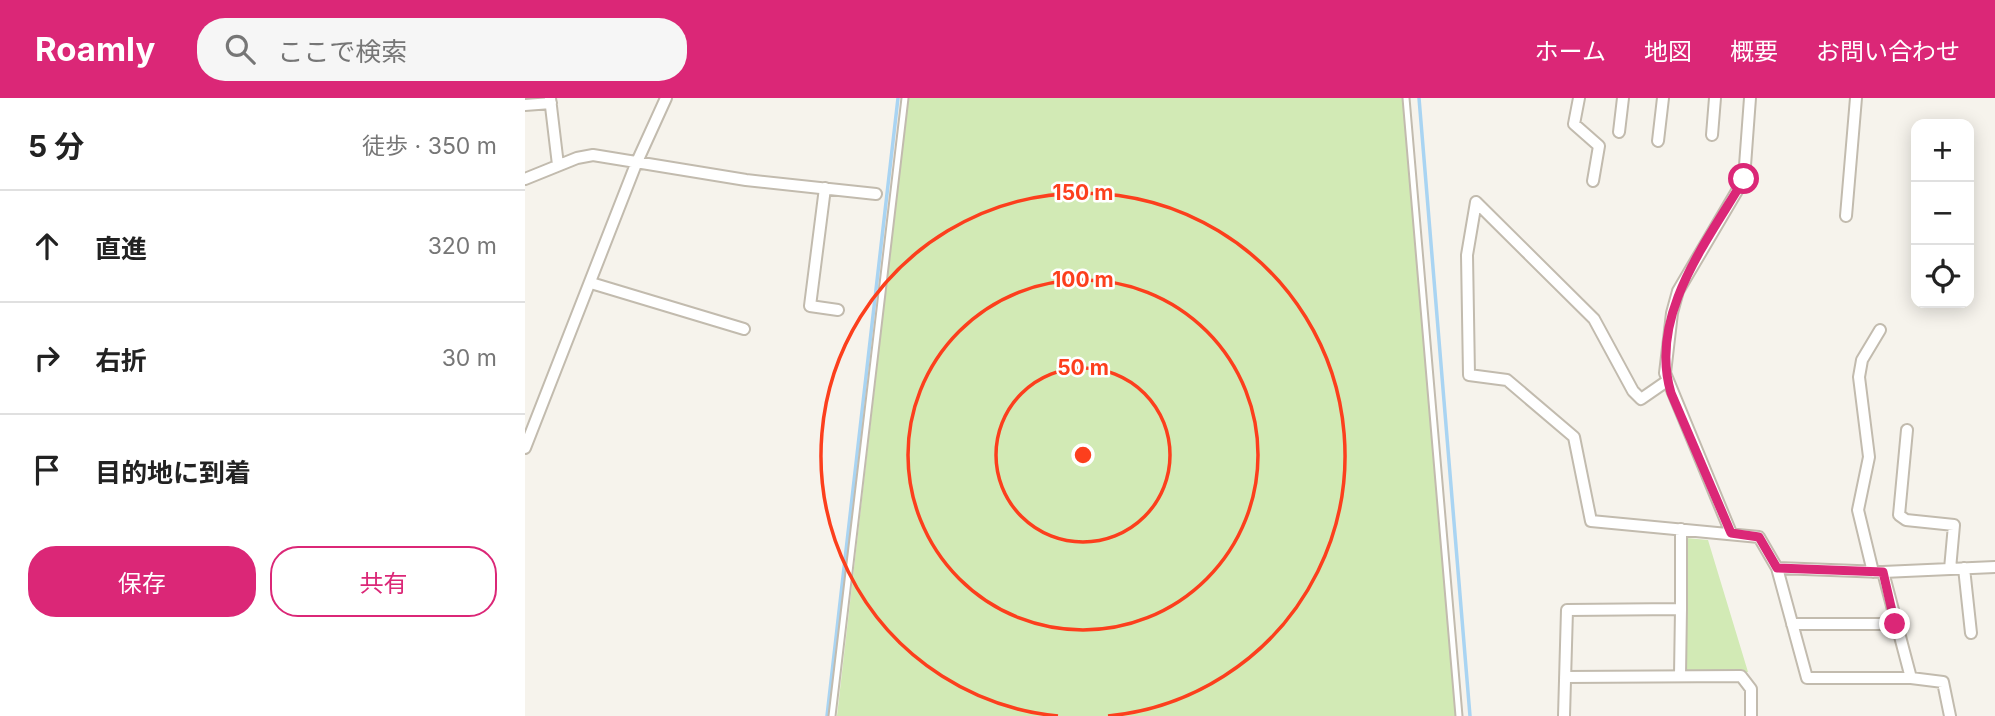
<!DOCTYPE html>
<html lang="ja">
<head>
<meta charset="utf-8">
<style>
  :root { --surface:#fff; --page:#f6f6f6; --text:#222; --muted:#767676; --line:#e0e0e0; --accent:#db2777 }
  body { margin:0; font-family:Inter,"Noto Sans JP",sans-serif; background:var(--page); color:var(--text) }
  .controls { position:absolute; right:21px; top:21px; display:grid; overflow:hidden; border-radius:14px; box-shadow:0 4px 18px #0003 }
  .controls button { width:63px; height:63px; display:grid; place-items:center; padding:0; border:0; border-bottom:2px solid var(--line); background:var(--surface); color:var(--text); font:35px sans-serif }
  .stop { position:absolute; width:21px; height:21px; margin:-16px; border:5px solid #db2777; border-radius:50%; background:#fff }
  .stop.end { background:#db2777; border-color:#fff; box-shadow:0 2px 7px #0008 }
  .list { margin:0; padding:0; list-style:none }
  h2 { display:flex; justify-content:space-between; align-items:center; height:91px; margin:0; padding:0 28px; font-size:30px }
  h2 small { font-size:23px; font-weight:400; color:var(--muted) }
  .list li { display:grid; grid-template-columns:46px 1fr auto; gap:21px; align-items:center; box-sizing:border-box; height:112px; padding:0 28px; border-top:2px solid var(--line) }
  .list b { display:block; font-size:26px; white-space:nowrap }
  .list em { font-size:23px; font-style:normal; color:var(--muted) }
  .actions { display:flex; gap:14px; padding:21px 28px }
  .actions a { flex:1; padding:16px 0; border:2px solid var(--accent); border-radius:28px; text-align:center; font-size:24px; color:var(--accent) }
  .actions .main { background:var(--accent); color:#fff }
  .icon { flex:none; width:38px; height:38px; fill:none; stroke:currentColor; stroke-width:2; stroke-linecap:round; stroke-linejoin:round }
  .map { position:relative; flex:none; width:1470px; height:618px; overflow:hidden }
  header { display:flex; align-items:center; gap:42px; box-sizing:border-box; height:98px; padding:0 35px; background:var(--accent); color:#fff }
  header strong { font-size:33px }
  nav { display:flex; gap:38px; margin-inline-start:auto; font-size:24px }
  .search { width:490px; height:63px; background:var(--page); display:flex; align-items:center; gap:18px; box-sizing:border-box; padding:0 24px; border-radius:28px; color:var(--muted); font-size:26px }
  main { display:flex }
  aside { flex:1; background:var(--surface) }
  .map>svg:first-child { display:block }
  .green { fill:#d2eab5 }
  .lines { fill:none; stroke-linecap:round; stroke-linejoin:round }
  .stream { stroke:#a9d4f2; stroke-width:3.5 }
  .lane-casing { stroke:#c2bbae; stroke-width:9 }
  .street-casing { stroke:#c2bbae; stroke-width:14 }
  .lane { stroke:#fff; stroke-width:5 }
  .street { stroke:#fff; stroke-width:10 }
  .route { stroke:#db2777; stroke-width:9 }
  .ring { fill:none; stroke:#fc3f1d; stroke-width:3.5 }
  .centre { fill:#fc3f1d; stroke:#fff; stroke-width:3.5 }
  .ring-label { font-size:21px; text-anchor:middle; font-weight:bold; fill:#fc3f1d; stroke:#fff; stroke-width:5; stroke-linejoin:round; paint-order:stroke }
</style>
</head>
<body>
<header>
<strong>Roamly</strong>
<div class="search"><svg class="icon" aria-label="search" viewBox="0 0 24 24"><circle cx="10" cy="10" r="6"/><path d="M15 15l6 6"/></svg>ここで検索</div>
<nav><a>ホーム</a><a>地図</a><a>概要</a><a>お問い合わせ</a></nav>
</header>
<main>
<aside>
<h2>5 分<small>徒歩 · 350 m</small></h2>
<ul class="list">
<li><svg class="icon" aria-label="ahead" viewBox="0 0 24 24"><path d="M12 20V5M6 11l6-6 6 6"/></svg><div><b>直進</b></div><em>320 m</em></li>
<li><svg class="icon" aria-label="right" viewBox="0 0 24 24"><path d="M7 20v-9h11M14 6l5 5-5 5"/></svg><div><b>右折</b></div><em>30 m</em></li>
<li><svg class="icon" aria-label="arrive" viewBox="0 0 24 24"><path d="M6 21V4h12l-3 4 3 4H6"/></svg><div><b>目的地に到着</b></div></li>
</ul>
<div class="actions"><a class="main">保存</a><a>共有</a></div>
</aside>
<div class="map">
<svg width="1470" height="618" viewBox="0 0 1470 618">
  <rect width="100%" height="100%" fill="#f6f3ec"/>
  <path class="green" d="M383 0H878L931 618H312Z
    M1161 440 1183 442 1223 574 1161 572Z"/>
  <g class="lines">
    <path class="stream" d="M894 0 945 618
      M302 618 373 0"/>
    <g class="lane-casing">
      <path id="lane" d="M881 0 934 618
        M307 618 380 0"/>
    </g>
    <g class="street-casing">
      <path id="street" d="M25 0 33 67
        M1054 0 1049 26 1074 48 1068 83
        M0 7 26 5
        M1094 34 1098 0
        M1187 37 1190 0
        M1133 43 1138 0
        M0 81 52 60 68 57 221 82 351 96
        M300 90 285 208 313 212
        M951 104 942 157 944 277 982 282 1049 339 1066 423 1234 439 1252 470 1282 580H1386L1418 584 1425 618
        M951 104 1069 221 1108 293 1116 301 1142 283
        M1321 118 1331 0
        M66 185 219 231
        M1382 332 1374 417 1381 422 1429 427 1425 471
        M0 350 111 66 141 0
        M1206 435 1140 275 1147 215 1153 193 1219 81 1225 0
        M1252 470 1358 474 1470 469
        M1439 470 1446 535
        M1348 474 1333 412 1344 359 1334 279 1337 262 1355 232
        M1358 474 1386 580
        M1267 526H1370
        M1155 577 1156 511
        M1040 579 1216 578 1226 591V618
        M1039 618 1042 512 1156 511V431"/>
    </g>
    <use href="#lane" class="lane"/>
    <use href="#street" class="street"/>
  </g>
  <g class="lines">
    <path class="route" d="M1219 81C1181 145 1123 218 1146 295L1206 435 1234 439 1252 470 1358 474 1370 526"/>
  </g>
  <g class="ring">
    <circle cx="558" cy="357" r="87"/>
    <circle cx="558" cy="357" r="175"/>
    <path d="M533 618A262 262 0 1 1 583 618"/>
  </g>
  <circle cx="558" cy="357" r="10" class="centre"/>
  <g class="ring-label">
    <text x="558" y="102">150 m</text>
    <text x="558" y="189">100 m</text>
    <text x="558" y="277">50 m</text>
  </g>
</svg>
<div class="controls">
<button>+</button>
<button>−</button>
<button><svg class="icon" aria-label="locate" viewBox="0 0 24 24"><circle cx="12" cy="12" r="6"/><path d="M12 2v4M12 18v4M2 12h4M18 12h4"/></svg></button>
</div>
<div class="stop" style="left:1219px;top:81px"></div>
<div class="stop end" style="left:1370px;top:526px"></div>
</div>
</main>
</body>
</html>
